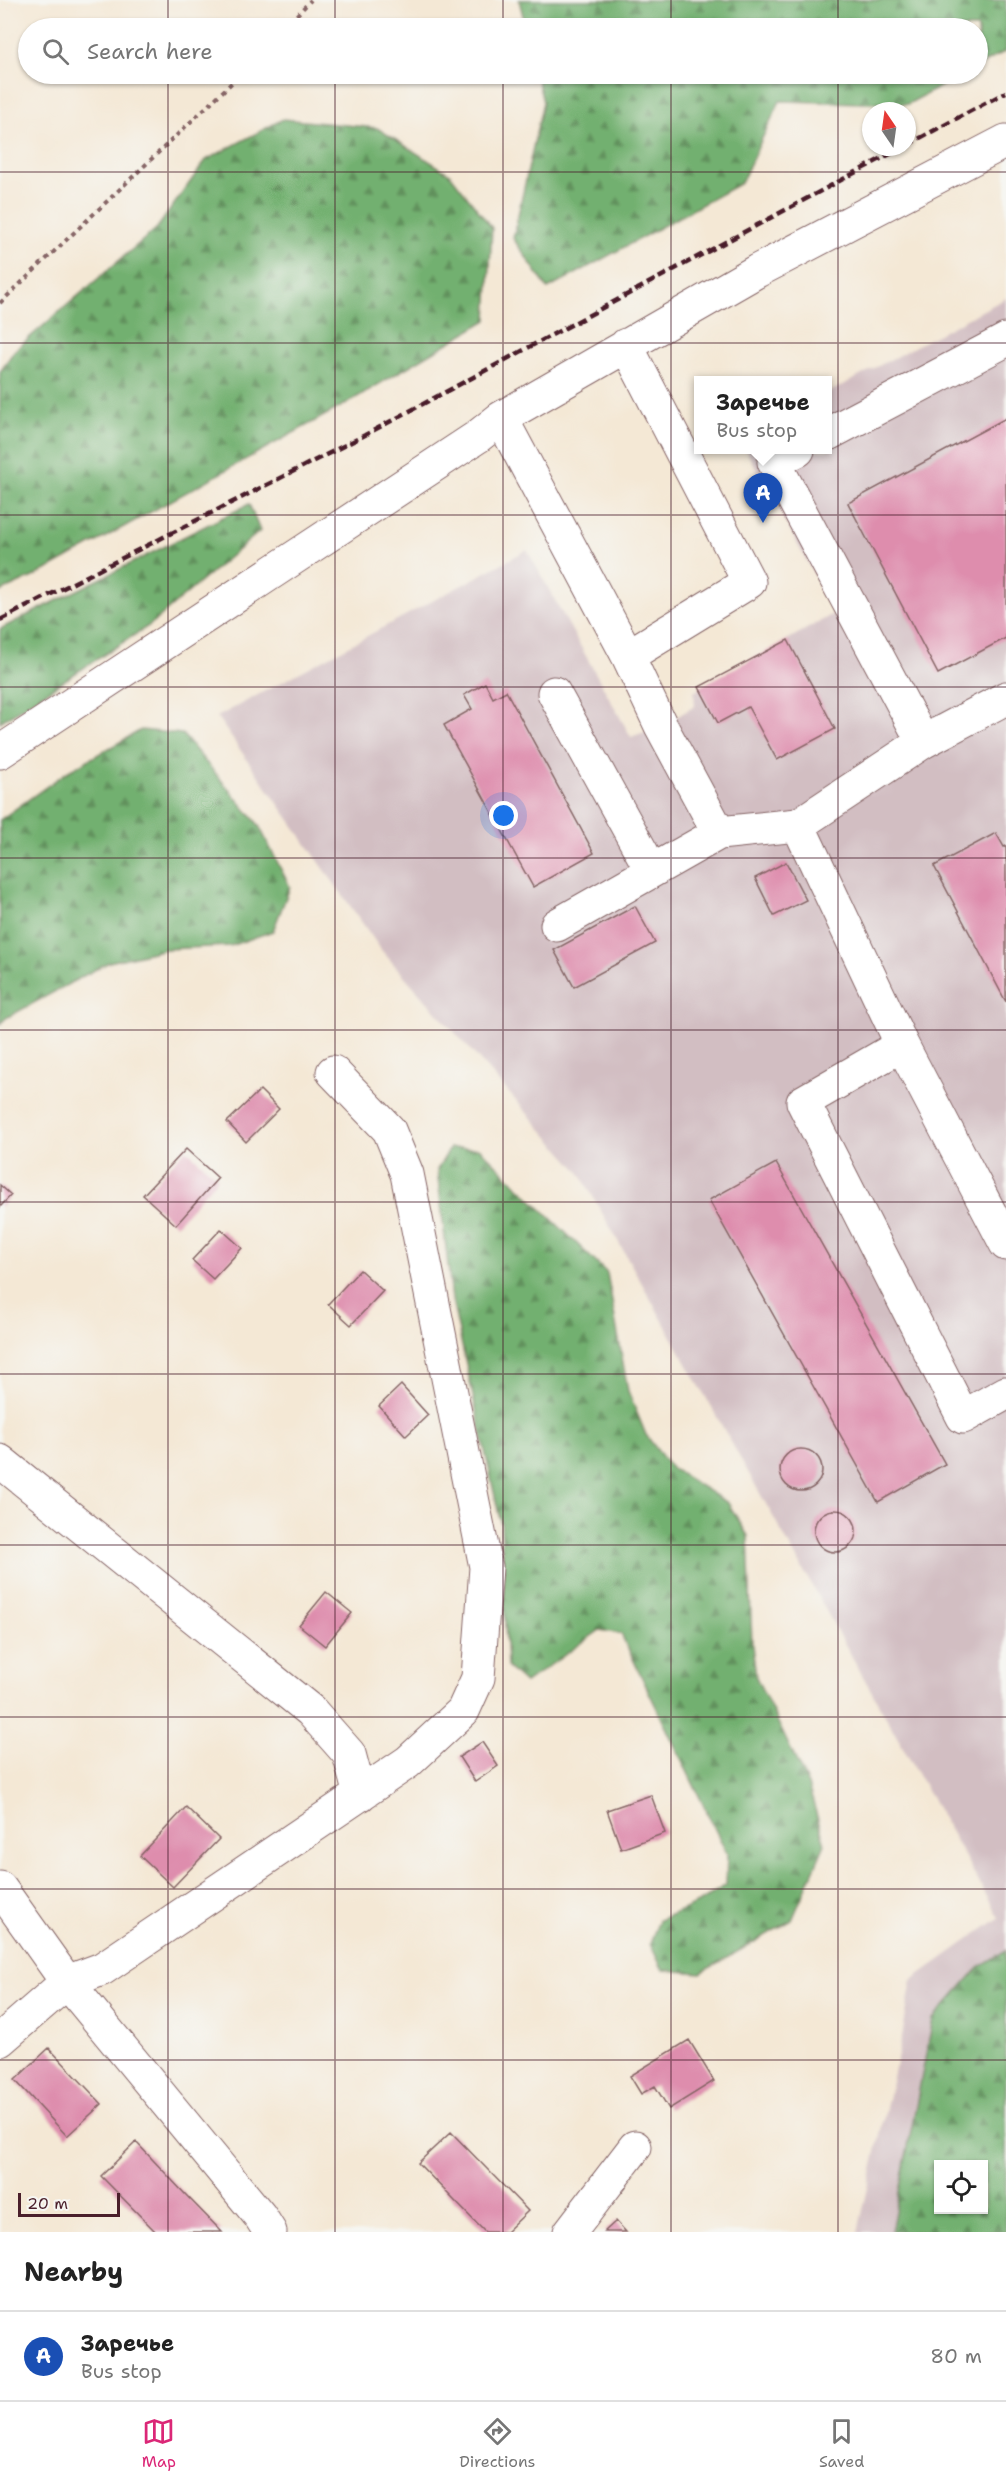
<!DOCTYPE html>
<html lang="en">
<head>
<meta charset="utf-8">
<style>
  :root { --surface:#fff; --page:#f2f2f2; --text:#222; --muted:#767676; --line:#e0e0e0; --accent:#db2777 }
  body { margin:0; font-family:"Shantell Sans",sans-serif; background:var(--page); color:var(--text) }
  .controls { position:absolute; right:18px; bottom:18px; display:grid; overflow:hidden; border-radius:0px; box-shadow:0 2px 4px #0004 }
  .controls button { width:54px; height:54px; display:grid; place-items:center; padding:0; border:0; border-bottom:2px solid var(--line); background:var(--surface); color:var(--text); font:30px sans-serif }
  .compass { position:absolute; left:862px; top:102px; width:54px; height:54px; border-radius:50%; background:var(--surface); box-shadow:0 2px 4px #0004; rotate:347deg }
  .scale { position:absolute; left:18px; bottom:15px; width:102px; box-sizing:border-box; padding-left:6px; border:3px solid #4a1f2b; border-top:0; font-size:16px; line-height:21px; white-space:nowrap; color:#4a1f2b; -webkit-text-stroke:4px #f6f6f2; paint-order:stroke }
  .you { position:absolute; left:504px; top:816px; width:21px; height:21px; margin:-15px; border:4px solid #fff; border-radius:50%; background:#1a73e8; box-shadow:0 0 0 9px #1a73e833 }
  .badge { display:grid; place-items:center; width:39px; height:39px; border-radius:50%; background:var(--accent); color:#fff; font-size:20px; font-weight:700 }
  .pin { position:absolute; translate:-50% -50px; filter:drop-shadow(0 2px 3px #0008) }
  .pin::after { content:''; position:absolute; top:32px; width:21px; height:18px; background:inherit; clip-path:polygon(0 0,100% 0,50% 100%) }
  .popup { position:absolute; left:694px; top:376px; width:138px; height:78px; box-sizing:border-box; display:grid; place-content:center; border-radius:0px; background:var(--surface); filter:drop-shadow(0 2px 4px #0005); font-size:20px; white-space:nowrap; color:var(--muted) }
  .popup b { font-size:22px; color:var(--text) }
  .popup::after { content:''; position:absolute; left:50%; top:100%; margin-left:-12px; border:12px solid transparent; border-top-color:var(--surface) }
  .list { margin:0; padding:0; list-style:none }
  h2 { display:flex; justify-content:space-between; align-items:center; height:78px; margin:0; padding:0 24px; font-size:26px }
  h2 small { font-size:20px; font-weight:400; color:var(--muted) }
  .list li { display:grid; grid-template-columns:39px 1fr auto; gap:18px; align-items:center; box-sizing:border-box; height:90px; padding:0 24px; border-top:2px solid var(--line) }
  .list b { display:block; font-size:22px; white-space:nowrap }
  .list p { margin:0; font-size:20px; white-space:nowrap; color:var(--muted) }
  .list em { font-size:20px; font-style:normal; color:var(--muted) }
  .icon { flex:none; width:33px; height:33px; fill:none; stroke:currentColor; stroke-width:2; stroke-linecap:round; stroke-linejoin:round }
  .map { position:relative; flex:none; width:1006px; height:2232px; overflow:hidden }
  .search { position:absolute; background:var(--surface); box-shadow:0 2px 4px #0004; left:18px; right:18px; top:18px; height:66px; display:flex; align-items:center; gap:15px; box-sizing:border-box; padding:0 21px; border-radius:33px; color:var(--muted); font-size:22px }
  .sheet { height:168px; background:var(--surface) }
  nav { display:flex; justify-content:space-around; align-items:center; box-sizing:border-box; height:84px; border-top:2px solid var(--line); background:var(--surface); font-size:16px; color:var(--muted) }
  nav a { display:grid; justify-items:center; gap:3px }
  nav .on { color:var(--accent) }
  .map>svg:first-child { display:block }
  .industrial { fill:#d2bec2; fill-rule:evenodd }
  .forest { fill:url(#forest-firs); stroke:#5e684e; stroke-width:1.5; fill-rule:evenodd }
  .building { fill:#de8dad }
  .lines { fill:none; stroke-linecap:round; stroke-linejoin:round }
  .minor-casing { stroke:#866566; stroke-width:35 }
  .path { stroke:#866566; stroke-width:4; stroke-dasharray:4.5 4.5; stroke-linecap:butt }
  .minor { stroke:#fff; stroke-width:33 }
  .rail { stroke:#4a1f2b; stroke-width:4.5; stroke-dasharray:9 4.5; stroke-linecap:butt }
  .grid { fill:none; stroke:#4a1f2b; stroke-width:1.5; stroke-opacity:0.55 }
</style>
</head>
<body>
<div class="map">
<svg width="1006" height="2232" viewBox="0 0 1006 2232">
  <defs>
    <pattern id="forest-firs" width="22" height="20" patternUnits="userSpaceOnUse" patternTransform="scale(1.5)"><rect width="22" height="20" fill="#72b070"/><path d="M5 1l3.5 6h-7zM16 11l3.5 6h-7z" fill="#608f5c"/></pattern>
  </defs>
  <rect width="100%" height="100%" fill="#f6f6f2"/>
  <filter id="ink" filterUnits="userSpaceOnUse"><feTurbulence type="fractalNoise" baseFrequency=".0167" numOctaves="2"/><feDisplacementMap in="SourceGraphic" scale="12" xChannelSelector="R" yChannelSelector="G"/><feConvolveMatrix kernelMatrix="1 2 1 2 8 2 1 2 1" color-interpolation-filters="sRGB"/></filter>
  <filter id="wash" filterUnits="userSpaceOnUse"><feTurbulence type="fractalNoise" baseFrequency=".008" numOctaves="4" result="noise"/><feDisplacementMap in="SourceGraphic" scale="24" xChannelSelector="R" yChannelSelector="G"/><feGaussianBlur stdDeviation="1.35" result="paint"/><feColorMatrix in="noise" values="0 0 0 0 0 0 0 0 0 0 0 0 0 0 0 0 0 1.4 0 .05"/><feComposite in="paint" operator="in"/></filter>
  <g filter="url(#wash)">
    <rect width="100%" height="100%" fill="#f4e8d5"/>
    <path class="industrial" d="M1006 298V2232H858L902 2037 912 1980 999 1918 578 1170 382 951 217 717 527 550 631 737 661 726 695 706 694 692 835 613 746 450H828V393ZM938 2164H984V2210H938Z"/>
    <path class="forest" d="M519 0H1006V51L978 66V28H526Z
      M536 74H964L908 104 780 101 741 183 548 289 513 238 543 102Z
      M283 119 377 128 450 174 492 228 487 320 342 406 37 575 0 592V372L14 351 157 228 206 160Z
      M249 504 260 531 150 625 0 722V629Z
      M141 730 182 734 258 824 290 887 273 931 230 946 166 949 109 962 6 1018 0 1024V820L67 772Z
      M450 1148H479L607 1273 628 1391 646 1435 671 1468 728 1503 748 1536 752 1645 756 1677 808 1785 825 1844 792 1920 701 1973 663 1970 650 1944 659 1920 698 1903 726 1885 727 1854 621 1634 600 1630 525 1683 507 1667 501 1524 452 1300 437 1170Z
      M1006 1950V2232H891L933 2019 979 1967ZM984 2164V2210H938V2164Z"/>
    <g id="blocks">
      <path class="building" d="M1006 418V638L938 674 848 503Z
        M788 640 835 729 777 760 748 707 718 723 699 687Z
        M485 683 493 698 506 691 594 853 533 887 444 725 472 709 464 695Z
        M996 833 1004 847 1006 846V1002L934 866Z
        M786 862 806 900 774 916 755 878Z
        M635 906 655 943 574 987 554 950Z
        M260 1090 279 1109 246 1142 227 1122Z
        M186 1149 218 1178 176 1225 143 1195Z
        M776 1163 945 1464 878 1502 709 1200Z
        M0 1185 11 1195 0 1207Z
        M221 1229 242 1248 213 1279 192 1260Z
        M360 1270 383 1291 351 1325 328 1304Z
        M401 1385 428 1415 406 1436 379 1406Z
        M780 1470a21 21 0 1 1 42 0a21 21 0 1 1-42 0Z
        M814 1531a21 21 0 1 1 42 0a21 21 0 1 1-42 0Z
        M326 1592 352 1613 325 1646 299 1625Z
        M482 1742 498 1766 475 1782 459 1757Z
        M651 1795 665 1833 621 1849 607 1810Z
        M186 1807 219 1839 173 1887 140 1856Z
        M689 2040 714 2081 669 2109 655 2086 641 2094 630 2076Z
        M49 2048 102 2104 67 2136 15 2080Z
        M451 2132 528 2211 506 2232H485L418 2163Z
        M136 2142 185 2194 222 2232H156L101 2176Z
        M616 2221 626 2232H604Z"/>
    </g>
  </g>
  <g filter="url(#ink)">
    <use href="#blocks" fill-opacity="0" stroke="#866566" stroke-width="1.5"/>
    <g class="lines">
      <g class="minor-casing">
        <path id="minor" d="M626 345 749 582 628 656
          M501 418 628 656 661 726 719 833 798 825 902 1045 1006 1244
          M828 434 1006 340
          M798 450 774 462 923 742
          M554 693 652 871
          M0 752 477 437 501 418 757 271 1006 141
          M798 825 923 742 1006 698
          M557 925 719 833
          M902 1045 803 1102 963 1417 1006 1393
          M0 1461 311 1711 349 1754 360 1795
          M0 1888 67 1982 260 2216 270 2232
          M0 2040 67 1982 102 1969 408 1762 463 1711 478 1678 486 1567 407 1174 389 1130 333 1072
          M570 2232 635 2147"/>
      </g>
      <path class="path" d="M284 28 311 0
        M0 303 241 74"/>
      <use href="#minor" class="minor"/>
      <path class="rail" d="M907 145 1006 92
        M0 620 365 435 903 147"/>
    </g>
  </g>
  <path class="grid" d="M168 0V28M335 0V28M503 0V28M671 0V28M838 0V28M168 74V2232M335 74V2232M503 74V2232M671 74V2232M838 74V2232M0 172H1006M0 343H1006M0 515H1006M0 687H1006M0 858H1006M0 1030H1006M0 1202H1006M0 1374H1006M0 1545H1006M0 1717H1006M0 1889H1006M0 2060H1006"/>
</svg>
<div class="controls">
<button><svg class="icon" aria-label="locate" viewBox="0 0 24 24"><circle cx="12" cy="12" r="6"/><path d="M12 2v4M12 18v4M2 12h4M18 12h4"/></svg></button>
</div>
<svg class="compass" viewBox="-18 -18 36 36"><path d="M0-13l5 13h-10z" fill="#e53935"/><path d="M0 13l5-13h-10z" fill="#767676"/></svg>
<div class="scale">20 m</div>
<div class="you"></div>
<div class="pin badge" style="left:763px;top:523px;background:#1a4fb4">A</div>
<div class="popup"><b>Заречье</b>Bus stop</div>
<div class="search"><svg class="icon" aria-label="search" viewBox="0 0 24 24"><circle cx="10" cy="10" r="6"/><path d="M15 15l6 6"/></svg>Search here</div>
</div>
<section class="sheet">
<h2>Nearby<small></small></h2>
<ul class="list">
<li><span class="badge" style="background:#1a4fb4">A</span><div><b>Заречье</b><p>Bus stop</p></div><em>80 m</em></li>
</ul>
</section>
<nav>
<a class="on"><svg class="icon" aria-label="map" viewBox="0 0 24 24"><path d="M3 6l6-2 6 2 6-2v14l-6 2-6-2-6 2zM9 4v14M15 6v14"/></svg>Map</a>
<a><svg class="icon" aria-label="directions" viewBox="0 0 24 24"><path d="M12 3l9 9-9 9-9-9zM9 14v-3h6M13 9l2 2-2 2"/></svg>Directions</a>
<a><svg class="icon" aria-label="saved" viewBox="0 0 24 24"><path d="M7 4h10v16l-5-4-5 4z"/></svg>Saved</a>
</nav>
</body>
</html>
